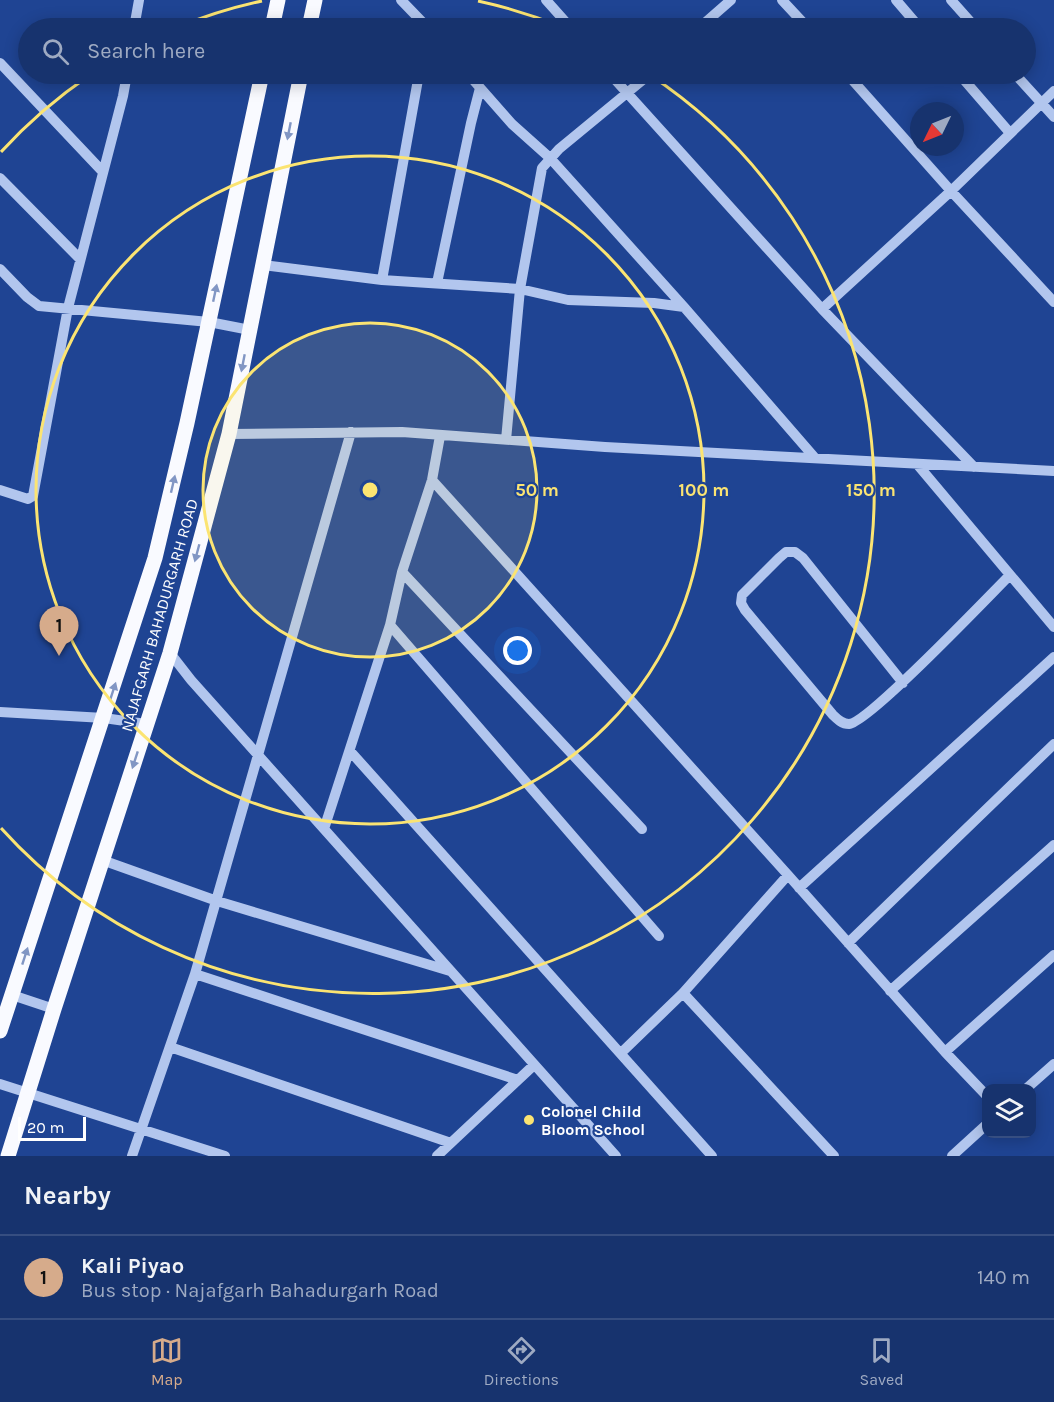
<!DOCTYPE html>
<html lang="en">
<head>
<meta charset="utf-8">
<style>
  :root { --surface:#17336e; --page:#203b73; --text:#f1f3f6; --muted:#9eaac2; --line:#364e81; --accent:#d6ab8b }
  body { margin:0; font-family:Karla,sans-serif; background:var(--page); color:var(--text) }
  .controls { position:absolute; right:18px; bottom:18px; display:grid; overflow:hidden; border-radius:12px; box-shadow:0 3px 15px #0003 }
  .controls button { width:54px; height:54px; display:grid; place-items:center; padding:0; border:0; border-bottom:2px solid var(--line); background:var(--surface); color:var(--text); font:30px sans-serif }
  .compass { position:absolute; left:910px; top:102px; width:54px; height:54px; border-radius:50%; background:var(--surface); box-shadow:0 3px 15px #0003; rotate:227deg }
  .scale { position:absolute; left:18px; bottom:15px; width:68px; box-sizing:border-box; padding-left:6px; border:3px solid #fff; border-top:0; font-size:16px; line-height:21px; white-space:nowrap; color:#fff; -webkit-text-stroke:4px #1f4493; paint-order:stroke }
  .you { position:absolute; left:518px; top:651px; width:21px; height:21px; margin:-15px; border:4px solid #fff; border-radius:50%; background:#1a73e8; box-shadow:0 0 0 9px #1a73e833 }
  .badge { display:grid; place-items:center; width:39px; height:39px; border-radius:50%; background:var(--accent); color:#111; font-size:20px; font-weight:700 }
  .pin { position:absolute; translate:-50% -50px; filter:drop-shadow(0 2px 3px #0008) }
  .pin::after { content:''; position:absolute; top:32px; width:21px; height:18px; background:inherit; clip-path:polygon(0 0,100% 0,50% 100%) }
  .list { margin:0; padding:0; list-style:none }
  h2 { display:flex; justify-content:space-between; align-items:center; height:78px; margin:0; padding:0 24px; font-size:26px }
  h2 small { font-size:20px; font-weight:400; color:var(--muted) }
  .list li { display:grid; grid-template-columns:39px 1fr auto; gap:18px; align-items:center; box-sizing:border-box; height:84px; padding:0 24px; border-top:2px solid var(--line) }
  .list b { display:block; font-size:22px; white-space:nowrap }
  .list p { margin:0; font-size:20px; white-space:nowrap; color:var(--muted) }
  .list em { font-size:20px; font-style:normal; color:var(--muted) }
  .icon { flex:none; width:33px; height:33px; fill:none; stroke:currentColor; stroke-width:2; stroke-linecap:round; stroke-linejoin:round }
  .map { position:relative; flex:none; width:1054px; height:1156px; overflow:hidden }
  .search { position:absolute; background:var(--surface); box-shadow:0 3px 15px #0003; left:18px; right:18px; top:18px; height:66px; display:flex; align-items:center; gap:15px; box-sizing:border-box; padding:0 21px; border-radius:33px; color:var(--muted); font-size:22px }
  .sheet { height:162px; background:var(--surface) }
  nav { display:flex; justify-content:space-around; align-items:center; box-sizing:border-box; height:84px; border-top:2px solid var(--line); background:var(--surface); font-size:16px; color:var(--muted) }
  nav a { display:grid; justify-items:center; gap:3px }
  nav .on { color:var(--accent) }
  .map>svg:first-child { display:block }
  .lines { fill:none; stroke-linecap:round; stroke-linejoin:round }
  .minor { stroke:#b2c6ee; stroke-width:10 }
  .major { stroke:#f9faff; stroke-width:15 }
  .oneway { fill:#8196c4 }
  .ring { fill:none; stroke:#fbe472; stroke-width:3 }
  .poi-dot { fill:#fbe472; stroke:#1f4493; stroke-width:2 }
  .labels { text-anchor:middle; stroke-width:4.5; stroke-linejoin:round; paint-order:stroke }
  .street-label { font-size:16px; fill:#fff; stroke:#1f4493 }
  .poi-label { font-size:16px; font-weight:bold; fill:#fff; stroke:#1f4493; text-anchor:start }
  .centre { fill:#fbe472; stroke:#1f4493; stroke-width:3 }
  .ring-label { font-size:18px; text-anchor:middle; font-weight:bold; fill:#fbe472; stroke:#1f4493; stroke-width:4.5; stroke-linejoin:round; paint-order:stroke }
</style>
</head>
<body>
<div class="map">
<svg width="1054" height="1156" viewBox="0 0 1054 1156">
  <rect width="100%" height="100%" fill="#1f4493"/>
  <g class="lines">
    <path class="minor" d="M401 0 428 28
      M546 0 571 28
      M782 0 808 28
      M896 0 920 28
      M951 0 976 28
      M134 28 139 0
      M699 28 731 0
      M0 63 103 172
      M468 74 512 124 550 158 684 307 815 458
      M610 74 822 309 974 467
      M847 74 951 191 1054 302
      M959 74 1010 133
      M1015 74 1054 117
      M0 178 80 259
      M263 265 382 280 520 289 568 300 654 303 684 307
      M0 269 27 297 39 306 209 322 250 330
      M382 280 419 74
      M437 283 471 123 480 88
      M822 309 951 191 1054 91
      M229 434 402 432 605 447 1054 471
      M506 440 520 289 542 168 559 149 650 74
      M917 464 1054 627
      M432 480 788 875 945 1052 986 1095
      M0 490 28 499 33 496 68 308 123 96 127 74
      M402 572 642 829
      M390 625 659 936
      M170 653 191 680 616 1156
      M903 683 803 558 795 552H786L779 558 742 595 741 603 745 610 833 715C837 719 842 724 849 724 868 723 988 597 1009 576
      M0 712 104 718 146 724
      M350 751 712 1156
      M324 829 390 625 402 572 432 480 440 436
      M102 860 217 901 450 971
      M799 888 1054 657
      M848 943 1054 744
      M195 974 518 1080
      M890 991 1054 845
      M683 993 834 1156
      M12 995 54 1009
      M170 1047 451 1143
      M945 1052 1054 955
      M621 1053 683 993 788 875
      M0 1084 225 1156
      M1027 1088 1054 1064
      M132 1156 195 974 351 432
      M437 1156 534 1065
      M952 1156 986 1125"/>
    <path class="major" d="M272 28 278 0
      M309 28 315 0
      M0 1031 155 558 187 423 262 74
      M8 1156 54 1009 170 653 229 434 301 74"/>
  </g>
  <defs><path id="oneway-solid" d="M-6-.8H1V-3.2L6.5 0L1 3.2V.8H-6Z" transform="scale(1.5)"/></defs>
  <g class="oneway">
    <use href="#oneway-solid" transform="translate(289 131) rotate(101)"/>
    <use href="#oneway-solid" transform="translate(215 293) rotate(-78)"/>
    <use href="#oneway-solid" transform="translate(243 363) rotate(101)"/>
    <use href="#oneway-solid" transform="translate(173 484) rotate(-77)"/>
    <use href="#oneway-solid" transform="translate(197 553) rotate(105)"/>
    <use href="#oneway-solid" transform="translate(113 691) rotate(-72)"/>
    <use href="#oneway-solid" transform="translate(135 760) rotate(108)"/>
    <use href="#oneway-solid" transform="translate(25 956) rotate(-72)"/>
  </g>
  <circle cx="370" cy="490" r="167" fill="#fbe472" fill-opacity=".12"/>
  <g class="ring">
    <circle cx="370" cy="490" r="167"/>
    <circle cx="370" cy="490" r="334"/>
    <path d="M1 152A501 501 0 0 1 90 75M178 27A501 501 0 0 1 262 1M478 1A501 501 0 0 1 562 27M650 75A501 501 0 1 1 1 828"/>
  </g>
  <circle class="poi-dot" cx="529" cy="1120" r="6"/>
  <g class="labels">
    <g class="street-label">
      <text transform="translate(159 615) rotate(-74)" y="6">NAJAFGARH BAHADURGARH ROAD</text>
    </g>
    <g class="poi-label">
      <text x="541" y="1117">Colonel Child<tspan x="541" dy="18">Bloom School</tspan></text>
    </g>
  </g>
  <circle cx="370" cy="490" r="9" class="centre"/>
  <g class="ring-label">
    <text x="537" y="496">50 m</text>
    <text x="704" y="496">100 m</text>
    <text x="871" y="496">150 m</text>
  </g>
</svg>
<div class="controls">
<button><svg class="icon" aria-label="layers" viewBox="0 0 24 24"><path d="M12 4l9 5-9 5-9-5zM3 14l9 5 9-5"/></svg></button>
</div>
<svg class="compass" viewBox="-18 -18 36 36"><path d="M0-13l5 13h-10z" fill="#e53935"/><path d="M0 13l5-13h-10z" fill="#9eaac2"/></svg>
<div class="scale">20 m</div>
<div class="you"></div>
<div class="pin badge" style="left:59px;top:656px">1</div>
<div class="search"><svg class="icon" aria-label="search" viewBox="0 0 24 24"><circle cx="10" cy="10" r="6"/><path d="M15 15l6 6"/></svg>Search here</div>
</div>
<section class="sheet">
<h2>Nearby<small></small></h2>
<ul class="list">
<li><span class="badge">1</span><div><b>Kali Piyao</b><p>Bus stop · Najafgarh Bahadurgarh Road</p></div><em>140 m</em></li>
</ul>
</section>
<nav>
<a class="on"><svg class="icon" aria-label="map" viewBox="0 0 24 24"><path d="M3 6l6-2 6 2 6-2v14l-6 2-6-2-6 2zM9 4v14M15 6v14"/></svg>Map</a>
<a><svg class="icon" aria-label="directions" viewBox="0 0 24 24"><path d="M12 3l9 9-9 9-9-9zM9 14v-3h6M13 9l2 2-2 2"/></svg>Directions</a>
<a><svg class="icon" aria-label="saved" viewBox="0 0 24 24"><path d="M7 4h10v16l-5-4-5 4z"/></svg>Saved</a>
</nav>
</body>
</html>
